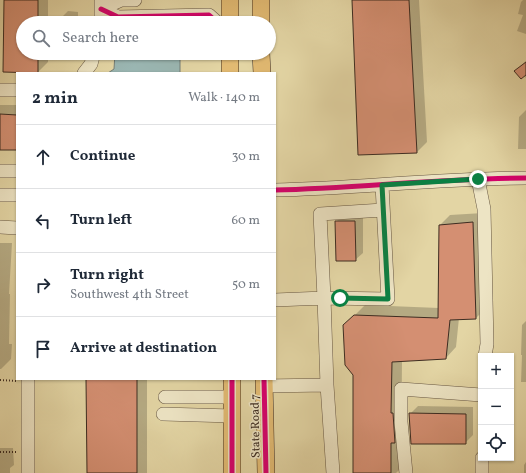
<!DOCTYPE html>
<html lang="en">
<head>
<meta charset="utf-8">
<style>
  :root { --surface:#fff; --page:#f2f2f3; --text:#1f2937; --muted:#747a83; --line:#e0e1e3 }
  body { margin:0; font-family:Vollkorn,serif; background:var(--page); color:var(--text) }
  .controls { position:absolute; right:12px; bottom:12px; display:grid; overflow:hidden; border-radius:0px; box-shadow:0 1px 3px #0004 }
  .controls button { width:36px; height:36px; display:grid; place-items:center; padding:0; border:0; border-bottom:1px solid var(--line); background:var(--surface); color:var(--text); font:20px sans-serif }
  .stop { position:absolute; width:12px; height:12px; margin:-9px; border:3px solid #0b8043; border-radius:50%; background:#fff }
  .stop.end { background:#0b8043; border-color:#fff; box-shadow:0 1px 4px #0008 }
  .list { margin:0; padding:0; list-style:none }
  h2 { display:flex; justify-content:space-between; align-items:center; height:52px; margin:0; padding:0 16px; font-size:17px }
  h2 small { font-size:13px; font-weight:400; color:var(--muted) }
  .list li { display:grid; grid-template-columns:26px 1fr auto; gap:12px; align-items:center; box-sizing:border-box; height:64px; padding:0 16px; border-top:1px solid var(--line) }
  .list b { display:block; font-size:15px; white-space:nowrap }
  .list p { margin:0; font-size:13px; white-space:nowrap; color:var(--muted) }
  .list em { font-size:13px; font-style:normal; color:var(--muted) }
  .icon { flex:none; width:22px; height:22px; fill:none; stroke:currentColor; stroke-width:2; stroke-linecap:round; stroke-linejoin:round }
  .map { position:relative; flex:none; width:526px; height:473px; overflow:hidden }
  .search { position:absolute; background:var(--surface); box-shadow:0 1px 3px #0004; left:16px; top:16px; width:260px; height:44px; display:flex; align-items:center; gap:10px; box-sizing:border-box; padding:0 14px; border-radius:22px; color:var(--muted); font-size:15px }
  .panel { position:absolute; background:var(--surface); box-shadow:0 1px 3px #0004; left:16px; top:72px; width:260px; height:308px; border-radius:0px }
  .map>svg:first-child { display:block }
  .water { fill:#9ab6b2; stroke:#757f78 }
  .shadow { fill:#0003 }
  .building { fill:#d48f72; stroke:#3d2c21 }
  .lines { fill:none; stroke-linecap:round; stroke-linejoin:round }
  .minor-casing { stroke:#665642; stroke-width:14 }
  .major-casing { stroke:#3d2c21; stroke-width:18 }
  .path { stroke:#3d2c21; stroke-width:2; stroke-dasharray:1 2; stroke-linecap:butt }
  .minor { stroke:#ede4c4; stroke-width:13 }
  .major { stroke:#e2ba72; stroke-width:17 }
  .cycleway-casing { stroke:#ede4c4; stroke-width:8 }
  .cycleway { stroke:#d6006c; stroke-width:5 }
  .route { stroke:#0b8043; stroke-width:5 }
  .labels { text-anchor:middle; stroke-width:3; stroke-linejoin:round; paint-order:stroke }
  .street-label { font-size:12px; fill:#3d2c21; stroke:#ede4c4 }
</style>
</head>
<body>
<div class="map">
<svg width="526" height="473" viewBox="0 0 526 473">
  <rect width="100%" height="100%" fill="#e3d5a4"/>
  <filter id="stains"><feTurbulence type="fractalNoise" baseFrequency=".005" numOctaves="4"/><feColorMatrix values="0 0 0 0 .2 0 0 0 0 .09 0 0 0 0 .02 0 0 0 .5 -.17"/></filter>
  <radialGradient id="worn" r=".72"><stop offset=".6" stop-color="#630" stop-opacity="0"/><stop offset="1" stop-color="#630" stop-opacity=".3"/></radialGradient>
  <path class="water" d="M115 53H180V73H108L114 69Z"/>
  <path class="shadow" d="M5 0H48V23H23V53H48V62L38 72 4 71Z
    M353 0H419L427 142 417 152 359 154Z
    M523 0H526V34L517 31 523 15 518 14 521 2Z
    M68 11 78 12V23H63V16Z
    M526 61V78L524 76 515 71Z
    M0 105H17V149H0Z
    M526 110V149H518L519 117Z
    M483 213 486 308 476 318H459L456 347 446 358 402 360 401 468 396 473H354L355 315 365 305 439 308 440 225 450 215Z
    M344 214H363V253L355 260 336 222Z
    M0 243H12L9 294H10L9 344H12L11 359 1 369H0Z
    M526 321V382H521L522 355H521L522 325Z
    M87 379H147V473H88Z
    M418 406 473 407V435L465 443 410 414Z
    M0 448H13L14 465 10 468V473H0Z
    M526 462V473H524V465Z"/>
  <path class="building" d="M4 0H38V23H23V53H38V73L3 72Z
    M352 0H409L417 153 358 155Z
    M526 62V75L521 79 514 71Z
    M0 114 17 115V150H0Z
    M335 221H355L356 261H336Z
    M473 222 476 319 450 320 446 359 392 362 391 413H393L395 443H391V473H353V375L345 365 343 325 354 315 438 318 439 225Z
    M86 379H137V473H87Z
    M409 413 466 414V444H411Z"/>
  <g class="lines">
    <g class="minor-casing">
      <path id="minor" d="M101 9 118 17 209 15 218 23
        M101 9 121 0H135
        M101 23V1
        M84 73 91 64 94 53
        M0 90H17
        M0 171H17
        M478 179 484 209 487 344 485 356
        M382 185 388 299 324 298 320 214 383 210
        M275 190C359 188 442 178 526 178
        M0 195H17
        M0 227 17 228
        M28 379V473
        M327 385 333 473
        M264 386 327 385 324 298 275 300
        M165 397H232
        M163 414 232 416
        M406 473 401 422V389L481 395
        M482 473V458"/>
    </g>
    <g class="major-casing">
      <path id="major" d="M230 0V23
        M261 0V23
        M230 53V73
        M261 53 262 73
        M232 379V473
        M264 379 266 473"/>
    </g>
    <path class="path" d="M0 380 17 381
      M0 452H17"/>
    <use href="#minor" class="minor"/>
    <use href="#major" class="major"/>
    <g class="cycleway-casing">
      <path id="cycleway" d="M101 9 118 17 209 15 218 23
        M275 190C359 188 442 178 526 178
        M232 379V473
        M264 379 266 473"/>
    </g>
    <use href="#cycleway" class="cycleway"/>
  </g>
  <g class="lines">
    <path class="route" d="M340 298 388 299 382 185 478 179"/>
  </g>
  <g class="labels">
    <g class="street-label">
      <text transform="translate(255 426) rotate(-91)" y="4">State Road 7</text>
    </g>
  </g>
  <rect width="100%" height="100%" filter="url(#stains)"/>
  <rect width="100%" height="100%" fill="url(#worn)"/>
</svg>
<div class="controls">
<button>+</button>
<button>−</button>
<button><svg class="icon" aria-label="locate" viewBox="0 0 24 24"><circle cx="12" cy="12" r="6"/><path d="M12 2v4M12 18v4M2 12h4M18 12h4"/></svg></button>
</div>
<div class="stop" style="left:340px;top:298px"></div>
<div class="stop end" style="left:478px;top:179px"></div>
<div class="search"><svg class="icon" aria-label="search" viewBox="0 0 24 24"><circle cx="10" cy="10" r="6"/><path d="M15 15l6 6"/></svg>Search here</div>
<section class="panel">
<h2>2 min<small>Walk · 140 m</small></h2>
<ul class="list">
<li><svg class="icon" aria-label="ahead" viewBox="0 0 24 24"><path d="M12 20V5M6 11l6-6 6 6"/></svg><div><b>Continue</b></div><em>30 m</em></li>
<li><svg class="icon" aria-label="left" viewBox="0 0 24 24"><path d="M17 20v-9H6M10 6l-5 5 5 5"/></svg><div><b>Turn left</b></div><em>60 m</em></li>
<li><svg class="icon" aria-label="right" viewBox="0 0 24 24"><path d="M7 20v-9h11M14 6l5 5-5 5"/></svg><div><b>Turn right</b><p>Southwest 4th Street</p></div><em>50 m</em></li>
<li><svg class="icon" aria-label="arrive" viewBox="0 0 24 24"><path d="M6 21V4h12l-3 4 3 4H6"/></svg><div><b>Arrive at destination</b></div></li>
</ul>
</section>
</div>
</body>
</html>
